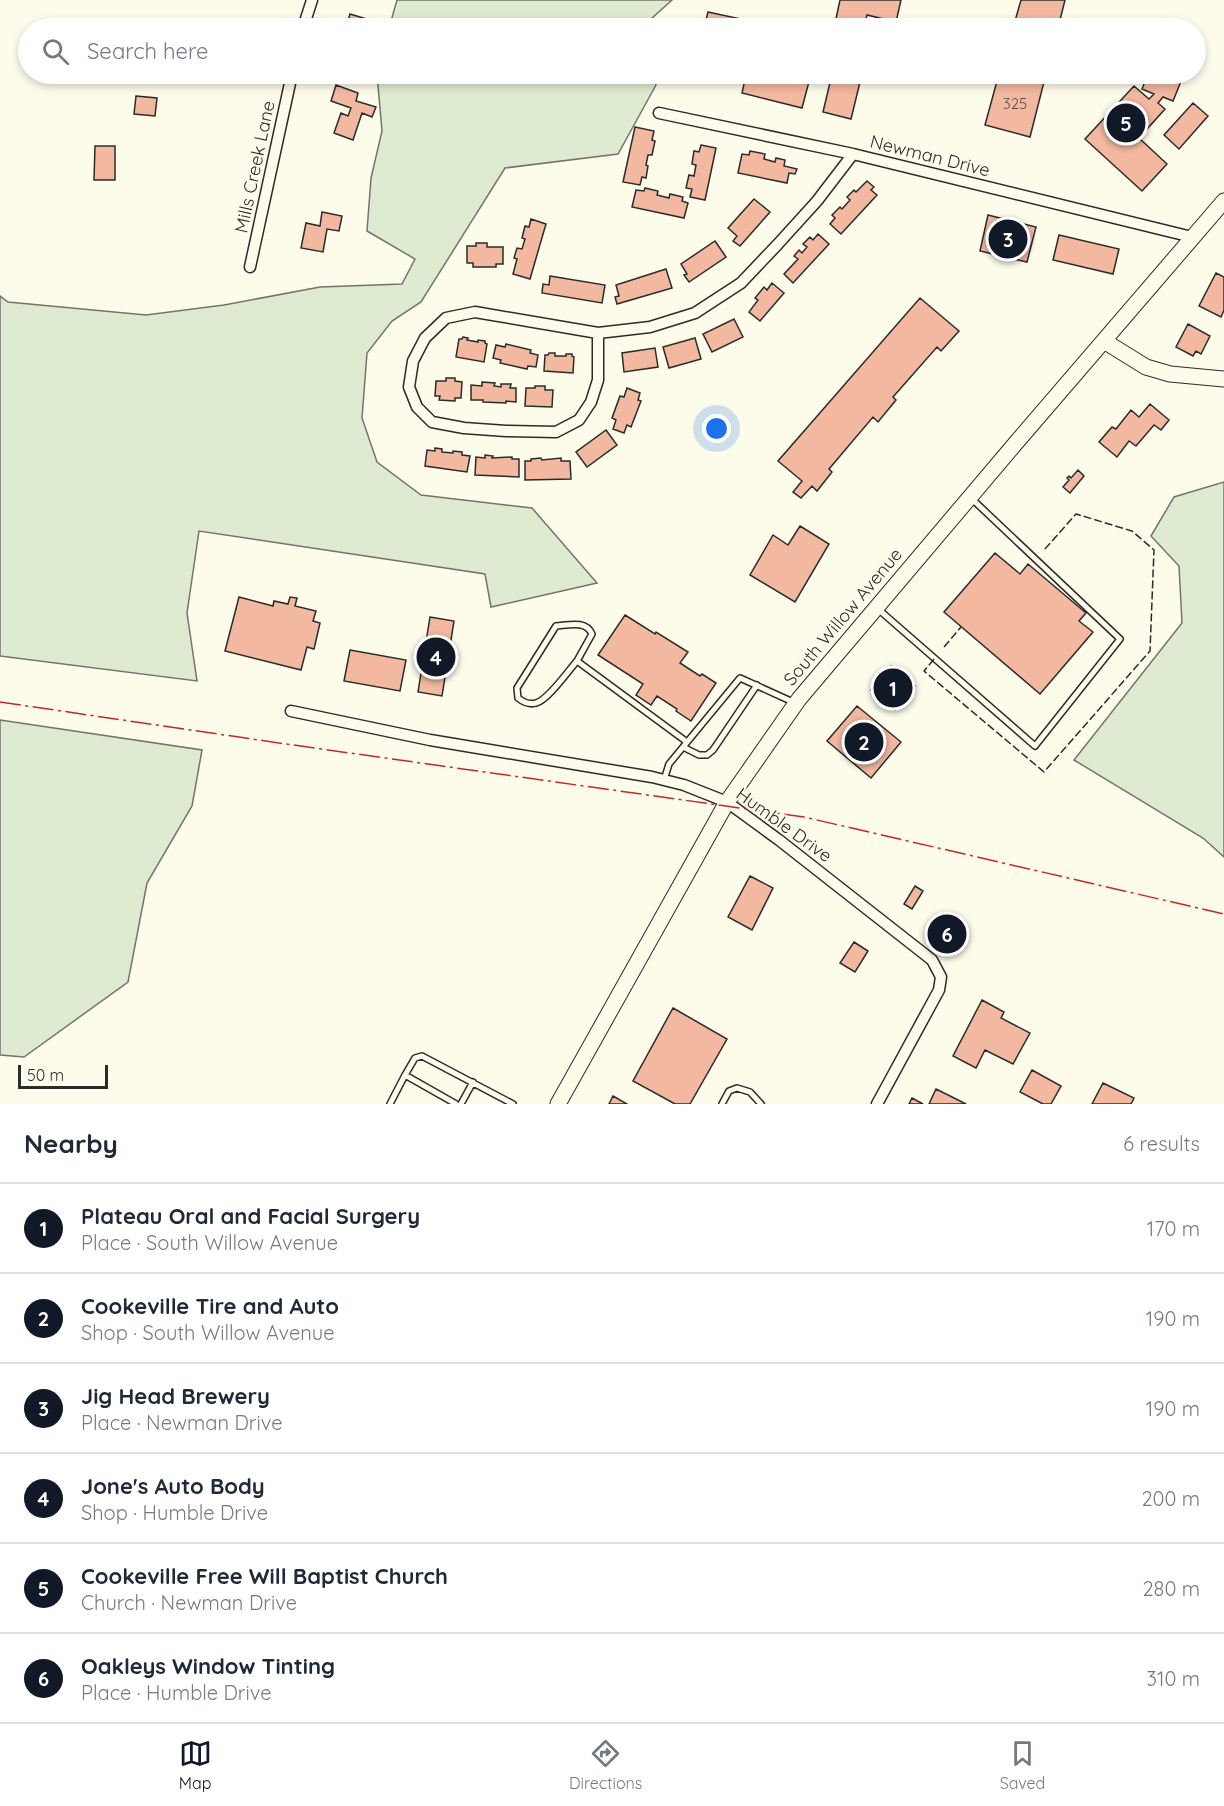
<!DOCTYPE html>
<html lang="en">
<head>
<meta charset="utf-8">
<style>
  :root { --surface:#fff; --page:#f6f6f7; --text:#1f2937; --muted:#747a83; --line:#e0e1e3; --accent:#111827 }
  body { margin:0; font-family:Quicksand,sans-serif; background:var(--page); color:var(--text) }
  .scale { position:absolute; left:18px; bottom:15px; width:90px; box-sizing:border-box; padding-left:6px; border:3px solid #2b2b2b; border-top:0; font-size:16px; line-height:21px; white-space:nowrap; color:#2b2b2b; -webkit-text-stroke:4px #fdfbea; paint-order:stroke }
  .you { position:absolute; left:717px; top:429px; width:21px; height:21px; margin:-15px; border:4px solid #fff; border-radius:50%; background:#1a73e8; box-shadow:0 0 0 9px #1a73e833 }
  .badge { display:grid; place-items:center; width:39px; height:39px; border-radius:50%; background:var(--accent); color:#fff; font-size:20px; font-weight:700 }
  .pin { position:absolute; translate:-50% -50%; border:3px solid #fff; box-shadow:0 2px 6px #0006 }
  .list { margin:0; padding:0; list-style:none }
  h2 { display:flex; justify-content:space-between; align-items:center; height:78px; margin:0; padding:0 24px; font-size:26px }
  h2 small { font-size:20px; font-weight:400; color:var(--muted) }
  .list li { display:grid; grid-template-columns:39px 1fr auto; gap:18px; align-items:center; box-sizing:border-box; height:90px; padding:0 24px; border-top:2px solid var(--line) }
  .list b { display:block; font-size:22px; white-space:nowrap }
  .list p { margin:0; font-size:20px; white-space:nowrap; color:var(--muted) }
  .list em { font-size:20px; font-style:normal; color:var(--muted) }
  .icon { flex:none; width:33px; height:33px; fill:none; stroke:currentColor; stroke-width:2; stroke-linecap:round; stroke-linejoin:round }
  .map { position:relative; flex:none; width:1224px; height:1104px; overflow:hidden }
  .search { position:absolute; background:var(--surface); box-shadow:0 3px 9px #0003; left:18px; right:18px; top:18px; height:66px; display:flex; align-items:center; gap:15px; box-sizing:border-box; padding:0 21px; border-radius:33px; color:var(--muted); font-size:22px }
  .sheet { height:618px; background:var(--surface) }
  nav { display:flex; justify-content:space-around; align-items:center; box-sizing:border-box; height:84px; border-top:2px solid var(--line); background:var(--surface); font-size:16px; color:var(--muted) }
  nav a { display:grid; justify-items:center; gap:3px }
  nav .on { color:var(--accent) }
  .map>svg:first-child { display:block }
  .green { fill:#deebd1; stroke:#74746e; stroke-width:1.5 }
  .building { fill:#f2b8a0; stroke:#2b2b2b; stroke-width:1.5 }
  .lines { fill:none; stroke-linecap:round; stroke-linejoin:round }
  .lane-casing { stroke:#2b2b2b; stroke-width:8 }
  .street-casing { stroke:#2b2b2b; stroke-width:13 }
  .secondary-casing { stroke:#2b2b2b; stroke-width:17 }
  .lane { stroke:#fdfbea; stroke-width:5 }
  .street { stroke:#fdfbea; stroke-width:10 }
  .secondary { stroke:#fdfbea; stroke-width:15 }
  .fence { stroke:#2b2b2b; stroke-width:1.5; stroke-dasharray:8 3; stroke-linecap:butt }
  .power { stroke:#c62828; stroke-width:1.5; stroke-dasharray:21 4.5 3 4.5; stroke-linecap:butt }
  .labels { text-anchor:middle; stroke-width:4.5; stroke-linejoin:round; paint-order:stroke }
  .number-label { font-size:15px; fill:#5d4e48 }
  .street-label { font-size:18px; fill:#2b2b2b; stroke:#fdfbea }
</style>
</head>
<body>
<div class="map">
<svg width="1224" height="1104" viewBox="0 0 1224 1104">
  <rect width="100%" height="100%" fill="#fdfbea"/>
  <path class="green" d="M397 0H672L641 28H389Z
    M377 74H653L656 85 618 154 505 168 421 302 392 321 367 353 362 418 377 462 421 495 532 508 597 583 491 607 485 574 199 531 187 613 197 681 0 656V296L8 302 146 315 224 305 320 287 402 284 415 259 367 231 371 178 382 131Z
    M1224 482V857L1203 838 1074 760 1182 623 1179 566 1151 536 1174 497Z
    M0 720 202 750 192 806 147 883 128 982 24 1057 0 1055Z"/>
  <path class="building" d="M840 0H901L896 22 867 15 864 28H834Z
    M1021 0H1065L1058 28H1013Z
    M708 12 741 19 739 28H704Z
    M350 14 380 23 378 28H342L343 26 346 27Z
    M780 74H811L802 108 742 93 746 75 777 83Z
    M832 74H880L878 82 861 78 851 119 823 112Z
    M1002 74H1046L1030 137 985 125 997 81 1000 82Z
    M1148 74H1184L1173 101 1163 97 1158 103 1165 109 1139 138 1167 164 1142 191 1085 139 1134 86 1149 99 1154 94 1142 89Z
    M336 85 358 93 356 101 376 107 372 117 362 113 353 140 334 133 341 113 348 116 351 108 331 101Z
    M136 96 157 98 155 116 134 114Z
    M1193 103 1208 116 1179 149 1164 135Z
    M635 127 654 131 652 140 655 141 652 155H648L646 165 648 166 646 178 642 177 640 185 623 182Z
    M701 145 716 148 705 200 690 197 692 189 686 188 689 175 694 176 696 165 692 164 694 151 699 152Z
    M95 146H115V180H94Z
    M750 151 765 154 764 159 775 162 776 158 785 160 784 166 797 169 795 174 789 173 787 183 738 173 742 154 749 155Z
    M867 181 874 187 871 190 877 195 841 234 830 224 835 218 832 215 840 207 842 209 850 200 847 197 854 190 856 192Z
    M645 188 658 191 657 195 669 198 670 194 683 197 682 201 688 203 684 218 632 207 636 190 644 191Z
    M754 199 770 212 740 246 733 241 737 236 728 228Z
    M322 212 342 216 339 231 327 229 323 252 301 248 306 223 320 226Z
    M988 215 1036 227 1027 262 980 251Z
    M531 219 546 224 530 279 513 274 517 259 514 258 517 248 522 249 525 239 522 238 525 226 529 227Z
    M818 234 829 244 793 283 784 274 798 259 794 256 799 250 802 253 807 247 803 244 810 237 813 240Z
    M1059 235 1119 249 1113 274 1053 260Z
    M715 241 726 257 689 282 684 275 687 274 681 264Z
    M476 243H487V247H503V264H496V267H473V263H467V246H476Z
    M666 269 672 288 617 304 615 297 619 296 616 285Z
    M1216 273 1224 277V310L1221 317 1199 306Z
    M550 276 605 285 602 303 542 293 543 284 549 285Z
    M772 283 784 293 760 321 749 312 758 300 755 298 764 287 767 290Z
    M920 298 959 331 941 351 937 347 893 397 896 400 878 422 873 417 829 469 832 472 817 491 812 486 801 498 793 492 802 481 778 461Z
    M734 319 743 337 712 352 703 334Z
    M1188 324 1210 336 1201 354 1196 351 1193 356 1176 347Z
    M463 337 468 338 467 340 478 342V340L485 341V343L487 344 484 362 456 357 459 339H462Z
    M695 338 701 359 669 368 663 347Z
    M506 344 531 350 530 353 538 355 536 367 528 366 527 369 500 363 501 360 493 358 496 345 505 347Z
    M655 348 658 367 624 372 622 353Z
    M549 353H555V356H566V354H572V356L574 357 573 373 544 371 545 355H548Z
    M446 378H455V381L462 382 461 398H455V401L439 400 440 396H435L436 381H446Z
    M482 382 495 383 494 386 501 387V384H511L510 388H516V402L506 401V403L483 402V400H471V385L482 386Z
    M535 386H545V390H553L552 407 525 406 526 388H535Z
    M627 388 640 393 638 400 641 401 631 427 627 425 624 433 613 429 616 420 612 418 620 396 624 397Z
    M1150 404 1169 420 1161 430 1154 425 1136 446 1129 441 1117 457 1099 442 1112 427 1116 429 1131 410 1139 417Z
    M606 430 617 445 587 467 576 452Z
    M435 448 442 449V452L453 453V451L462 452V455L470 456 467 472 425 466 427 450 435 451Z
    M485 455 493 456 492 458 512 457V459H519V477L475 475 476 457 485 458Z
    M541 458 542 460 561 458V461H570L571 479 525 480V461H531V459Z
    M1078 470 1084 476 1070 493 1063 487 1069 480 1067 478 1069 476 1071 478Z
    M800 526 829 544 795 602 750 575 773 535 788 545Z
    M995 553 1020 574 1028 564 1086 613 1079 621 1093 632 1040 694 944 612Z
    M239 597 273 606 274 601 288 604 290 597 297 598 295 606 316 611 313 621 320 623 314 649 307 647 301 670 225 651Z
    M625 615 655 634 656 632 688 652 680 663 700 676 702 674 716 683 691 721 676 711 677 709 657 696 651 705 636 695 643 684 598 655Z
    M430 617 454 621 442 696 418 692Z
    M350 650 406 660 400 691 344 681Z
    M891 666 915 686 895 710 871 690 879 681 877 679 882 673 884 675Z
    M857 706 901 742 871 778 827 741Z
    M750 876 773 888 752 930 728 917Z
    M915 886 923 891 912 909 904 904Z
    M943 916 958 928 948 940 934 928Z
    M854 942 868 951 855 972 840 963Z
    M982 1000 1004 1012 1001 1018 1030 1033 1013 1064 985 1050 976 1068 953 1056Z
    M673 1008 727 1039 690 1104H675L633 1081Z
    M1032 1070 1061 1086 1051 1104H1043L1020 1092Z
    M1103 1083 1134 1098 1131 1104H1092Z
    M936 1089 966 1104H929Z
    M613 1096 627 1104H609Z
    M912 1098 923 1104H909Z"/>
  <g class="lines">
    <g class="lane-casing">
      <path id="lane" d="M878 609 1035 746 1120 639 972 499
        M577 661C568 671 548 700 536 703 529 705 523 702 518 698L517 688 556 626C569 625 586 620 592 634L577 661 687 742
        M683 747 699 755H707L713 750 757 685
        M664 780 669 764 740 678 793 702
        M405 1075 415 1058 422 1056 513 1104
        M390 1104 405 1075 456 1104
        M461 1104 473 1082
        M722 1104 729 1091 737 1088 750 1092 761 1104"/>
    </g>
    <g class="street-casing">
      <path id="street" d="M303 28 312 0
        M659 113 853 154 1192 237
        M250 267 292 74
        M598 333V380L591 402 579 420 556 432 506 431 464 428 432 422 417 407 409 387 413 361 425 338 446 318 475 312 598 333 650 327 695 313 741 283 778 244 817 201 853 154
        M291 711 430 740 652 777 684 785 727 802 779 840 932 960 941 977 939 990 877 1104"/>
    </g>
    <g class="secondary-casing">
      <path id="secondary" d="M1104 341 1146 367 1170 374 1224 379
        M558 1104 727 802 799 699 1015 444 1224 201"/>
    </g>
    <use href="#lane" class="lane"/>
    <use href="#street" class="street"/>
    <use href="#secondary" class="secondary"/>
    <path class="fence" d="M944 647 961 627
      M934 659 924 671 1044 772 1150 651 1154 550 1132 531 1076 514 1044 550"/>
    <path class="power" d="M0 702 286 744 804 817 1224 914"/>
  </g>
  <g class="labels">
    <g class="number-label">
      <text x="1015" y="109">325</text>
    </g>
    <g class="street-label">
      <text transform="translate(930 156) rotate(14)" y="6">Newman Drive</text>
      <text transform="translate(255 167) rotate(-78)" y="6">Mills Creek Lane</text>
      <text transform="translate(843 617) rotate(-50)" y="6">South Willow Avenue</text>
      <text transform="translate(784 825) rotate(36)" y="6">Humble Drive</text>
    </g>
  </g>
</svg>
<div class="scale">50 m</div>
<div class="you"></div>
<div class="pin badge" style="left:893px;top:688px">1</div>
<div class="pin badge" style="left:864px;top:742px">2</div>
<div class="pin badge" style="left:1008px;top:239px">3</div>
<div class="pin badge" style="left:436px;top:657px">4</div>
<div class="pin badge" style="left:1126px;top:123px">5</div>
<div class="pin badge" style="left:947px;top:934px">6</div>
<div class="search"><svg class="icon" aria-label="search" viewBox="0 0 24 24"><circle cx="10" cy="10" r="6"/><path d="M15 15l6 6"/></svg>Search here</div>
</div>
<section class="sheet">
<h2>Nearby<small>6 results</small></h2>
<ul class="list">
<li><span class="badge">1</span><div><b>Plateau Oral and Facial Surgery</b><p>Place · South Willow Avenue</p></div><em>170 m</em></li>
<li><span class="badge">2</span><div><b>Cookeville Tire and Auto</b><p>Shop · South Willow Avenue</p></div><em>190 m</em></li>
<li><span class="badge">3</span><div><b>Jig Head Brewery</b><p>Place · Newman Drive</p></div><em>190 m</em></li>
<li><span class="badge">4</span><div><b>Jone's Auto Body</b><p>Shop · Humble Drive</p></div><em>200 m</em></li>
<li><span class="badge">5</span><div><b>Cookeville Free Will Baptist Church</b><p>Church · Newman Drive</p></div><em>280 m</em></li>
<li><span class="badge">6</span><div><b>Oakleys Window Tinting</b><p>Place · Humble Drive</p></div><em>310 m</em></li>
</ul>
</section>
<nav>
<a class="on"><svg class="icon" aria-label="map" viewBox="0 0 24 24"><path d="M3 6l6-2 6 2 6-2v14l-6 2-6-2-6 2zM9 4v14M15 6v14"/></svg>Map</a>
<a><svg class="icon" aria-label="directions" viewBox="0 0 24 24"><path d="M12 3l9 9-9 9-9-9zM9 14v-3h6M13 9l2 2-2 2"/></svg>Directions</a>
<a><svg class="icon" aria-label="saved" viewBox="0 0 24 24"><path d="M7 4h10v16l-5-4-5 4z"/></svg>Saved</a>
</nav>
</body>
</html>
